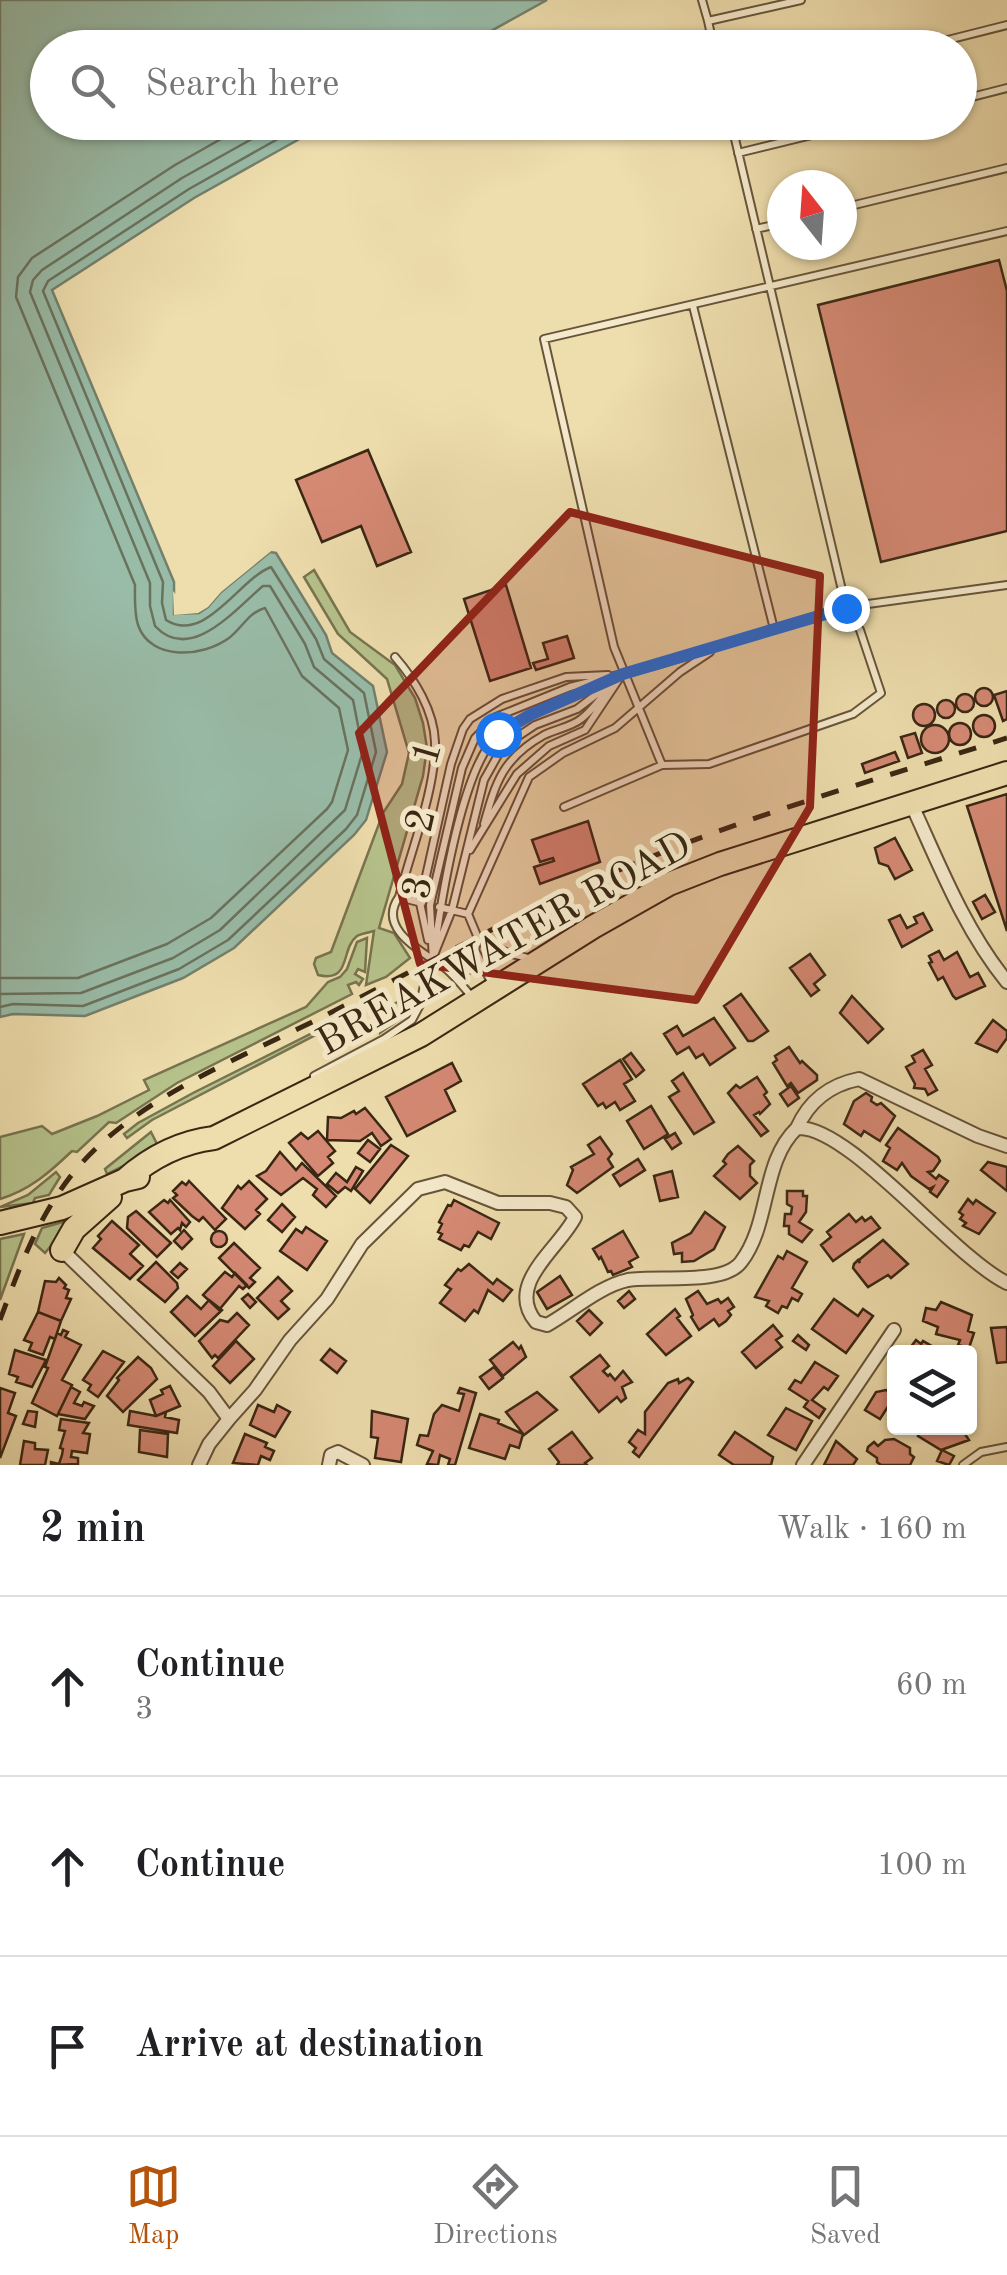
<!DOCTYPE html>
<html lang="en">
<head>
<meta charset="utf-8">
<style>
  :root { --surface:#fff; --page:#f2f2f2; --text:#202124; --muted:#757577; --line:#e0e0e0; --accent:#b45309 }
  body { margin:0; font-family:"Old Standard TT",serif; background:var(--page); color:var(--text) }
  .controls { position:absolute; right:30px; bottom:30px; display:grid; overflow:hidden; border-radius:10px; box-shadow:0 2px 8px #0004 }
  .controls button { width:90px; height:90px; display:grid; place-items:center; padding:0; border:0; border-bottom:2px solid var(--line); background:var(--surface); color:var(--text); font:50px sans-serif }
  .compass { position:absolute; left:767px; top:170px; width:90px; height:90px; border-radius:50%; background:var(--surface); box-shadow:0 2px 8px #0004; rotate:343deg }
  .stop { position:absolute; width:30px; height:30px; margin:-22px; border:8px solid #1a73e8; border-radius:50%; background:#fff }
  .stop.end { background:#1a73e8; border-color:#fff; box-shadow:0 2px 10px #0008 }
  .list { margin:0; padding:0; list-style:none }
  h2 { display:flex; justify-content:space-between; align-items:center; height:130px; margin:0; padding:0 40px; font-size:42px }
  h2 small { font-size:32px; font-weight:400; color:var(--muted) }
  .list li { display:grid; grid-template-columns:65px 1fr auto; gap:30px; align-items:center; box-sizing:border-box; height:180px; padding:0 40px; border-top:2px solid var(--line) }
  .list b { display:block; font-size:38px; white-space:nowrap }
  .list p { margin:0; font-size:32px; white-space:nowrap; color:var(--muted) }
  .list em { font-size:32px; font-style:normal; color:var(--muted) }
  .icon { flex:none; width:55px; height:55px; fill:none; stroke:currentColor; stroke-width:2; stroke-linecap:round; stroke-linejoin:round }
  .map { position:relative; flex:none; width:1007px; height:1465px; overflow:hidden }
  .search { position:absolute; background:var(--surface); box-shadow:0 2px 8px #0004; left:30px; right:30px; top:30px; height:110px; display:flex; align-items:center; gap:25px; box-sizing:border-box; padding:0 35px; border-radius:55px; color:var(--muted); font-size:38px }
  .sheet { height:670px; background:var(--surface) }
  nav { display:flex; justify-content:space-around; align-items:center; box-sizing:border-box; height:140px; border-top:2px solid var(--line); background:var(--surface); font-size:28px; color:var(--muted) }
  nav a { display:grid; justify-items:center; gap:5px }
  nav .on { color:var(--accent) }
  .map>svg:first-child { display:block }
  .green { fill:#b6c28b; stroke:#78744f; stroke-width:2.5 }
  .water { fill:#99bca8; stroke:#73806c; stroke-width:2.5 }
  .pier { fill:#eeddad }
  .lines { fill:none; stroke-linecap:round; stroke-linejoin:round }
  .shore { stroke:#6a725e; stroke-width:2.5 }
  .building { fill:#d58974; stroke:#3a2713; stroke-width:2.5 }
  .service-casing { stroke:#67543a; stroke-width:10 }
  .minor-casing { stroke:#67543a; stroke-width:16 }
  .trunk-casing { stroke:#3a2713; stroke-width:26 }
  .service { stroke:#f4e9ca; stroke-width:6 }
  .minor { stroke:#f4e9ca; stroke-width:12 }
  .trunk { stroke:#eeddad; stroke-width:22 }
  .rail { stroke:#3a2713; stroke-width:5; stroke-dasharray:18 18; stroke-linecap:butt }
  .route { stroke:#1a73e8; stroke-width:12 }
  .marked { fill:#8f2418; fill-opacity:0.2; stroke:#8f2418; stroke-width:8; stroke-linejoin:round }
  .labels { text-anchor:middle; stroke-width:10; stroke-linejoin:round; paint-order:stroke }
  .street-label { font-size:40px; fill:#3a2713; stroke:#f4e9ca }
</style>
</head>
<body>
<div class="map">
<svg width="1007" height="1465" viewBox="0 0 1007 1465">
  <rect width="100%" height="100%" fill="#eeddad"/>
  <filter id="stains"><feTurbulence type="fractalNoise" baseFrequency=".002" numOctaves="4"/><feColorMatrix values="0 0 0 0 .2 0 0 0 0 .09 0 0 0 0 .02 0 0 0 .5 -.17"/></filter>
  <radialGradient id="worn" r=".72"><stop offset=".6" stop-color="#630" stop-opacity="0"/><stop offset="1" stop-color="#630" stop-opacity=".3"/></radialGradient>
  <path class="green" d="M314 570 350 632 395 665 415 698 423 723 427 748 423 776 379 928 394 933 410 958 386 977 366 985 374 931C370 932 360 934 357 936 340 949 352 983 318 975L314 964 316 958 331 952 383 813 402 784 409 753 387 679 338 634 304 577Z
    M367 938 365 972 358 969 355 974 363 979 359 985 356 982 348 985 352 994 177 1083 116 1123 109 1122 77 1152 72 1151C50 1172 30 1190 0 1199V1137L42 1126 52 1134 97 1116 149 1090 144 1080 306 1007 328 982 340 977 347 969 357 942Z
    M413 993 403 1017 380 1033 379 1013Z
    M354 1012 356 1014 152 1120 127 1138 124 1134 138 1123 193 1093Z
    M151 1132 159 1148 107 1174 105 1169Z
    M56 1172 60 1177 49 1195 35 1198 33 1203 0 1207 28 1195Z
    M73 1219 45 1253 35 1244 42 1228Z
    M24 1234 0 1300V1239Z"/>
  <path class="water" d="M0 0H547L462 47 48 48V122L328 123 194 198 52 290 174 582V614L199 613 208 607 221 592 270 552 276 553 326 635 332 653 373 686 387 752 366 820 354 835 234 948 183 978 85 1016 13 1014 0 1017Z"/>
  <path class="pier" d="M267 548H275L221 592 208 607 198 613 174 615 173 591 177 596 178 610 197 608Z"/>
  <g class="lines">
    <path class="shore" d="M0 978H78L167 944 211 918 327 809 332 802 348 750 339 708 302 676 265 608C249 612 242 628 229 638 203 657 151 662 138 625 134 612 135 598 135 585L16 297 18 277 32 258 175 165 251 122
      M0 994 81 993 173 958 220 930 345 810 363 751 353 700 314 667 305 644 270 586H263C237 607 191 665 155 626L150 606V583L30 292 33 280 42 270 182 178 282 122
      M0 1007 13 1004 83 1006 179 969 228 940 346 829 357 815 376 752 364 693 324 659 316 639 271 567C239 579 205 645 166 620L162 603 163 582 43 291 48 281 189 189 308 122"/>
  </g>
  <path class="building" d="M999 260 1007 291V531L881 562 818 305Z
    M368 450 411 552 377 566 361 526 322 542 296 480Z
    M506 585 531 668 490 681 464 599Z
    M567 636 574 658 536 670 533 663 548 659 543 643Z
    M975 697a9 9 0 1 1 18 0a9 9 0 1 1-18 0Z
    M1007 691V719L1003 721 994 695Z
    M956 703a9 9 0 1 1 18 0a9 9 0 1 1-18 0Z
    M937 709a9 9 0 1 1 18 0a9 9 0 1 1-18 0Z
    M913 715a11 11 0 1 1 22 0a11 11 0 1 1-22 0Z
    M973 726a11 11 0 1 1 22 0a11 11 0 1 1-22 0Z
    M949 734a11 11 0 1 1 22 0a11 11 0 1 1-22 0Z
    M921 739a14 14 0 1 1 28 0a14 14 0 1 1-28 0Z
    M915 733 922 753 908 758 901 737Z
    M895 752 899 761 865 773 862 764Z
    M1007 794V931L967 806Z
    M588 821 600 862 540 884 534 867 554 861 553 858 540 862 532 840Z
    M895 838 912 870 895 879 888 866 879 863 875 848Z
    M985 895 995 912 982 919 973 902Z
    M923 913 932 930 902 947 889 920 900 915 907 928 917 923 914 917Z
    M939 951 944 960 957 952 970 977 978 973 985 986 956 999 953 996 943 977 938 980 929 963 932 962 929 956Z
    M810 954 825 975 814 984 819 990 811 996 790 968Z
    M741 994 768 1031 753 1041H748L724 1006Z
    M852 996 883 1029 868 1043 840 1013Z
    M714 1018 735 1048 710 1065 703 1054 696 1058 689 1047 677 1054 664 1034 677 1026 683 1036Z
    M993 1020 1007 1031V1038L997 1052 976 1043Z
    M789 1047 800 1063 802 1061 817 1075V1080L798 1093 791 1083 787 1086 773 1063 777 1060 775 1056Z
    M923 1050 932 1065 925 1069 937 1090 928 1095 925 1089 914 1088 915 1084 906 1067 915 1062 912 1056Z
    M631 1053 644 1070 636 1077 623 1059Z
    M620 1060 632 1079 624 1084 635 1101 620 1110 615 1102 606 1108 603 1103 598 1106 583 1084Z
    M452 1063 461 1081 445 1090 455 1111 407 1136 386 1097Z
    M683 1073 714 1122 694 1134 669 1097 679 1091 672 1081Z
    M757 1077 767 1092 764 1095 770 1104 760 1114 759 1112 754 1115 768 1131 761 1136 728 1093 736 1085 740 1088Z
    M791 1086 799 1098 788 1106 780 1094Z
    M866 1093 872 1097 871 1101 877 1105 881 1103 895 1116 880 1141 864 1131 861 1136 844 1124 854 1101Z
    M651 1106 668 1134 644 1149 627 1121Z
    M365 1108 391 1139 381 1146 372 1133 360 1141 327 1140 328 1117 341 1118 354 1111 356 1114Z
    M898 1128 938 1157 940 1161 933 1171 928 1172 936 1179 939 1175 948 1181 937 1197 930 1192 933 1187 929 1189 911 1176 902 1163 897 1170 883 1161 890 1148 886 1145Z
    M318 1131 335 1151 328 1157 333 1163 318 1176 289 1143 301 1133 308 1139Z
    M675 1133 681 1143 672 1149 665 1139Z
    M600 1137 612 1154 608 1159 613 1167 577 1193 567 1185 573 1170 571 1167 594 1154 588 1145Z
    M368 1140 380 1149 370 1162 358 1153Z
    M391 1145 408 1156 370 1203 355 1189Z
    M738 1146 754 1161 750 1165V1176L757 1183 740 1199 714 1176 726 1164 723 1161 728 1154Z
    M280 1152 296 1170 302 1163 336 1196 326 1207 313 1195 317 1189 303 1178 281 1195 257 1176 266 1171Z
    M638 1159 645 1170 620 1186 613 1175Z
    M988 1162 1007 1167V1191L981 1170Z
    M356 1167 363 1171 351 1191 345 1187 338 1193 327 1184 336 1173 347 1182Z
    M672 1171 678 1197 660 1201 654 1176Z
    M189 1181 226 1219 215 1230 203 1217 199 1221 192 1216 173 1198 177 1195 173 1191 182 1182 186 1185Z
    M249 1181 267 1199 256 1210 260 1214 245 1229 222 1208 238 1186 241 1189Z
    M787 1191H803V1196H807L806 1212 799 1222 812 1230 802 1242 789 1234V1226H784L785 1214H791L792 1207 787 1204Z
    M968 1199 973 1204 976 1200 995 1213 979 1234 963 1226 966 1223 960 1219 963 1215 959 1212Z
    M164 1200 168 1203 170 1200 190 1222 186 1227 182 1223 180 1230 178 1228 171 1234 149 1212Z
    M454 1200 499 1223 491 1239 478 1232 469 1247 464 1245 461 1250 439 1239 442 1234 438 1232 442 1224 439 1222 448 1205 451 1206Z
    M282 1204 295 1217 282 1232 268 1220Z
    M136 1211 171 1243 157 1257 127 1228 128 1217Z
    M705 1212 725 1227 714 1249 694 1261 682 1262V1253L674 1254 672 1243 691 1233Z
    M849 1214 856 1222 862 1217 865 1221 871 1217 880 1228 833 1261 821 1245 831 1237 827 1232Z
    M112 1221 139 1245 130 1254 143 1266 130 1279 93 1248 101 1239 98 1236Z
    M306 1227 327 1241 307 1270 280 1251 296 1229 302 1233Z
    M184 1230 192 1239 182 1249 174 1241Z
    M623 1231 638 1257 629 1262 632 1267 613 1275 611 1271 608 1272 601 1257 599 1259 593 1249Z
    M211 1239a8 8 0 1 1 16 0a8 8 0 1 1-16 0Z
    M883 1240 908 1264 891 1278 888 1275 868 1287 853 1268 854 1264 858 1260 860 1263 859 1260Z
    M234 1243 260 1268 250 1278 255 1282 249 1288 219 1258Z
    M787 1251 807 1262 792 1288 802 1294 798 1301 792 1298 787 1308 782 1306 778 1313 766 1306 769 1301 755 1297 778 1256 783 1259Z
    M156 1262 177 1283 178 1288 165 1302 138 1280Z
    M180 1263 187 1269 178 1278 171 1272Z
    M469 1264 493 1284 497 1279 512 1290 503 1301 488 1290 478 1313 474 1310 465 1321 440 1303 451 1289 445 1285 458 1269 461 1271Z
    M225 1272 232 1277 235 1273 247 1285 243 1289 239 1286 219 1310 203 1295Z
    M560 1276 572 1295 547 1309 537 1292Z
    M278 1277 292 1291 281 1301 289 1309 278 1319 257 1298Z
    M59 1278 66 1285 64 1288 69 1290 66 1298 71 1299 61 1321 38 1312 45 1281 56 1282Z
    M629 1291 635 1299 624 1308 618 1301Z
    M698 1291 707 1304 718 1299 721 1303 728 1298 734 1307 728 1311 731 1315 726 1321 719 1326 714 1319 699 1330 691 1317 693 1315 686 1299Z
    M248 1294 256 1302 250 1308 242 1299Z
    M187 1296 201 1309 209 1300 222 1310 195 1336 171 1312Z
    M834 1299 858 1316 863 1309 873 1316 846 1353 812 1329Z
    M941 1302 972 1315 968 1331 974 1333 969 1348 958 1345 960 1340 936 1334 938 1327 923 1321 926 1308 936 1310Z
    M675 1309 680 1316 677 1318 691 1336 666 1355 647 1334Z
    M589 1310 602 1323 590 1335 577 1321Z
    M38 1312 61 1321 55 1339 50 1337 43 1355 29 1350 32 1343 24 1340Z
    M237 1313 249 1325 218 1358 215 1355 212 1358 199 1341 220 1320 228 1322Z
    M773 1325 782 1336 776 1340 782 1347 756 1368 742 1352Z
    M1007 1327V1362L997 1363 991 1328Z
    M63 1330 68 1332 65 1337 81 1345 62 1380 72 1385 57 1416 32 1403 48 1368 45 1367 57 1333 61 1335Z
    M798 1335 809 1345 806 1350 793 1341Z
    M916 1340 921 1344 923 1341 942 1352H907Z
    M236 1341 254 1359 230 1383 213 1366Z
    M513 1342 519 1349 521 1346 526 1357 503 1376 490 1360Z
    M330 1349 346 1361 337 1373 321 1360Z
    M15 1350 46 1360 32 1387 16 1382 18 1377 9 1374Z
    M103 1351 124 1362 98 1397 88 1390 91 1385 83 1380Z
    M600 1355 609 1366 603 1371 608 1376 610 1374 615 1380 623 1371 632 1382 622 1387 626 1398 621 1402 617 1397 599 1412 571 1377Z
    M138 1357 151 1368 157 1379 123 1412 107 1396 119 1380 117 1378Z
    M815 1362 838 1376 828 1390 824 1387 812 1400 825 1409 819 1418 804 1407 808 1401 789 1389 795 1380 801 1383Z
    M494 1367 503 1378 489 1389 480 1377Z
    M688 1378 693 1382 639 1457 633 1452 636 1448 629 1442 638 1430 645 1434V1412L668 1383 678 1379 679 1383Z
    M170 1386 180 1406 156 1416 150 1400 163 1394 161 1390Z
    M71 1387 80 1392 74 1403 82 1406 84 1402 94 1406 85 1419 58 1414Z
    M0 1388 15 1393 8 1413 16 1416 0 1458Z
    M460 1388 476 1393 455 1465H448L450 1459 440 1455 438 1465 427 1464 433 1451 417 1445 420 1435 428 1436 434 1414 442 1405 459 1411 464 1394 458 1393Z
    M886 1390 894 1395 891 1398 894 1405 891 1411 887 1408 880 1419 865 1410 876 1392Z
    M537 1392 557 1410 524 1435 506 1412Z
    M258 1405 274 1412 277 1405 290 1412 275 1437 250 1425Z
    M786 1408 812 1421 796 1450 768 1435Z
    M28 1411 37 1412 35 1427 23 1424Z
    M130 1411 156 1416 166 1412 165 1417 179 1420 177 1433 128 1425Z
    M372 1411 408 1419 401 1462 375 1458 378 1438 371 1437Z
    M480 1414 499 1420 498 1423 523 1434 519 1448 510 1445 505 1459 469 1448Z
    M61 1419 89 1423 83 1433 90 1434 87 1453 72 1451 71 1457 78 1458V1464L51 1465V1462L59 1464 62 1455 63 1449 60 1448 65 1431 59 1430Z
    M922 1428H961L969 1440 941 1450 918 1436Z
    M140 1430 168 1434 167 1457 139 1452Z
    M572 1432 592 1458 585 1463 587 1465H557L559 1462 549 1449Z
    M735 1432 773 1457 771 1465H734L719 1455Z
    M245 1434 267 1443 265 1447 274 1451 270 1460 261 1456 258 1465 233 1463Z
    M885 1440 894 1439 910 1448V1454L914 1457 910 1465H881L877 1462V1458L867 1451 868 1447 874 1442 878 1446Z
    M24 1441 35 1443V1449L48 1450 45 1465H20Z
    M836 1441 857 1459 853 1465H824Z
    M942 1450 954 1456 949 1465 937 1461Z"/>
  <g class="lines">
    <g class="service-casing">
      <path id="service" d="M702 0 708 21
        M714 48 708 21 801 0
        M916 48 1007 25
        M960 100 1007 88
        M738 153 865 122
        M842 208 1007 168
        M756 229 782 223
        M693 306 774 629
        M395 657C415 680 434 711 435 742 436 789 411 850 399 897 376 929 423 952 445 968 456 977 464 988 473 998
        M662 765 614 647 544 339 1007 231
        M564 807 662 765 709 764 853 714 881 693 860 630 846 607 731 122
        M484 824C496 781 503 758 544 735 556 729 571 727 581 719 591 712 600 699 608 690
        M470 850 517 774 549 746 585 730 619 679
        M399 897 422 903
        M439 907 468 914 478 938 475 950 492 984
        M468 914 529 777 563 753 615 728 680 672 710 652
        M478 938 508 953 528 958
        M428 940 420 903 451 764 463 729 470 719 502 699 566 677 608 675
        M435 945C442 897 463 763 499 734 530 709 574 698 610 680
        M433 961 430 905 462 768 475 738 496 717 570 687 657 665 846 607 1007 585
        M314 1076 384 1039 412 1020 420 1005 426 975 452 910 484 780 498 755 508 743 535 725 577 709 618 678
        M963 1465 981 1452 1007 1447"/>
    </g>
    <g class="minor-casing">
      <path id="minor" d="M911 803C939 864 964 929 1007 982
        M797 1128C809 1101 829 1085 859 1079L978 1136 1007 1146
        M62 1250 209 1392 229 1419 209 1444 199 1465
        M229 1419 255 1390 290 1340 327 1299 362 1244 418 1189 445 1182 498 1203H550L566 1207 575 1217C560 1248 504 1284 536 1322L547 1325C572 1311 600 1286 628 1280 656 1275 723 1286 741 1262 771 1223 761 1162 797 1128 848 1124 953 1257 1007 1283
        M329 1465 331 1455 338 1452 363 1465
        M803 1465 894 1330"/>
    </g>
    <g class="trunk-casing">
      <path id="trunk" d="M125 1180C151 1157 181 1142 214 1138L421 1035 593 927 669 884 720 864 1007 773
        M0 1223 62 1208 125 1180 138 1177
        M62 1250 74 1229 110 1197"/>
    </g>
    <use href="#service" class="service"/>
    <use href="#minor" class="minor"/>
    <use href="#trunk" class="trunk"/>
    <path class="rail" d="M0 1320C20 1266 40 1211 79 1166 142 1095 239 1059 322 1017 427 964 532 905 641 861 760 812 885 777 1007 738"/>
  </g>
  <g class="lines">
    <path class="route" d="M498 734 530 715 623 674 846 608"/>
  </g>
  <path class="marked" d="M570 512 820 576 810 807 696 1000 420 964 359 733Z"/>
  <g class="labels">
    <g class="street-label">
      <text transform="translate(425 752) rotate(-74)" y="14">1</text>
      <text transform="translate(419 820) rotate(-77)" y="14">2</text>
      <text transform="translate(416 887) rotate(-78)" y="14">3</text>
      <text transform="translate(503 942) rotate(-29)" y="14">BREAKWATER ROAD</text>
    </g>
  </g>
  <rect width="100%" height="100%" filter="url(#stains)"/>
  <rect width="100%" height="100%" fill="url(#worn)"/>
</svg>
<div class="controls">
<button><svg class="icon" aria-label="layers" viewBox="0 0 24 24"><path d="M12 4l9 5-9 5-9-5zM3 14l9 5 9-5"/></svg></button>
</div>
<svg class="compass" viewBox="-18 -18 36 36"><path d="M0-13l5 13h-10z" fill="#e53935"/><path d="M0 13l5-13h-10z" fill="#757577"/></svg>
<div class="stop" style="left:498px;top:734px"></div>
<div class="stop end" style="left:846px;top:608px"></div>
<div class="search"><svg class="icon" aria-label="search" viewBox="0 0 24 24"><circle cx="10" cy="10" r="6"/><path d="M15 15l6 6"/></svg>Search here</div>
</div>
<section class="sheet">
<h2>2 min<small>Walk · 160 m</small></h2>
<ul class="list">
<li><svg class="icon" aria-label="ahead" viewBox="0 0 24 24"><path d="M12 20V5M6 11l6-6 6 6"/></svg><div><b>Continue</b><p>3</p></div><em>60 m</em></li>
<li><svg class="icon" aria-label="ahead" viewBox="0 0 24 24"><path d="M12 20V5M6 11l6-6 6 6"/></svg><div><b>Continue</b></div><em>100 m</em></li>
<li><svg class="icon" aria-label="arrive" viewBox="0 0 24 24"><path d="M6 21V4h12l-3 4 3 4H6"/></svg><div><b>Arrive at destination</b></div></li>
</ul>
</section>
<nav>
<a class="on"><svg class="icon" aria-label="map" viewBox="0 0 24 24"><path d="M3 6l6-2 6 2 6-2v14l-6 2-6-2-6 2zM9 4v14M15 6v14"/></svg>Map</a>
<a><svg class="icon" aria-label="directions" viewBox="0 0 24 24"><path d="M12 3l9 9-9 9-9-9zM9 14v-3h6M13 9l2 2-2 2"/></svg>Directions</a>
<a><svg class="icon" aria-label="saved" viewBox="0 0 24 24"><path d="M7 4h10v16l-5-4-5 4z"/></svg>Saved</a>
</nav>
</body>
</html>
